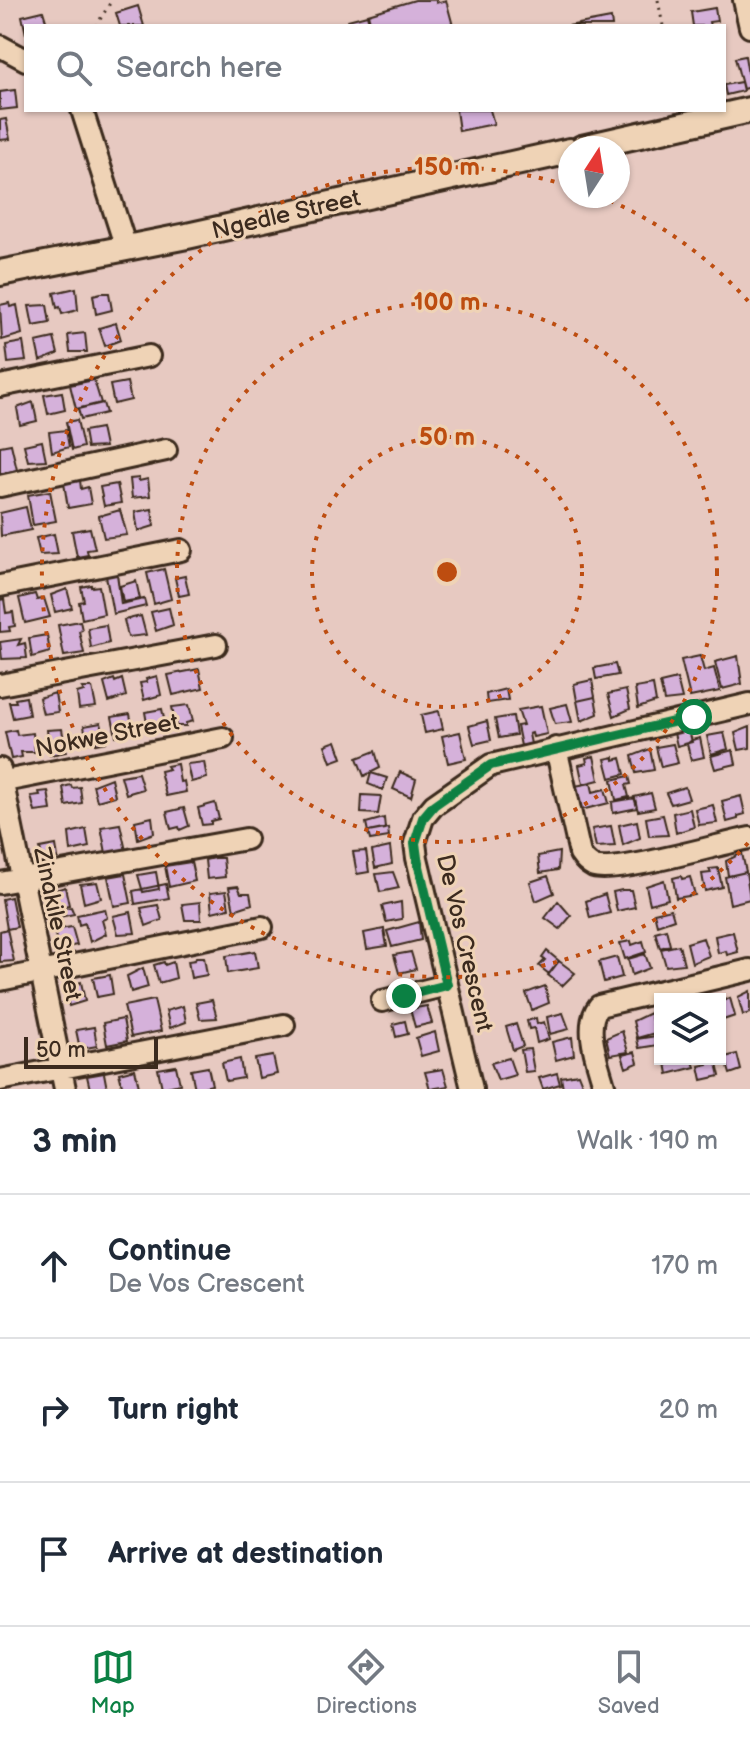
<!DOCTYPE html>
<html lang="en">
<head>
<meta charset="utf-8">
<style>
  :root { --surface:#fff; --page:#f6f6f7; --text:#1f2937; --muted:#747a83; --line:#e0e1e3; --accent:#0b8043 }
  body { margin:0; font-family:"Balsamiq Sans",sans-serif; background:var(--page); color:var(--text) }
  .controls { position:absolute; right:24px; bottom:24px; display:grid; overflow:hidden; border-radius:0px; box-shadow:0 2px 6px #0004 }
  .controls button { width:72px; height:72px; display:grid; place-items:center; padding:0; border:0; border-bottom:2px solid var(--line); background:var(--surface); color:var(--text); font:40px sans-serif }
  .compass { position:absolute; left:558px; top:136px; width:72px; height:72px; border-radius:50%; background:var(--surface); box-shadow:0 2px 6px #0004; rotate:12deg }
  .scale { position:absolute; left:24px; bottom:20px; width:134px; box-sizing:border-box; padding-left:8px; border:4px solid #3b2a1e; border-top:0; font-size:22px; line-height:28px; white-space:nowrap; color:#3b2a1e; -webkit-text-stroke:6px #efd3b6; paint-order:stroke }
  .stop { position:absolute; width:24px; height:24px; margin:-18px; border:6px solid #0b8043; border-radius:50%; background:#fff }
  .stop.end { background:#0b8043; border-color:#fff; box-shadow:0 2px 8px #0008 }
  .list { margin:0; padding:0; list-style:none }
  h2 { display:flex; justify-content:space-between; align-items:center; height:104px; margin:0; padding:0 32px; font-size:34px }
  h2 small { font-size:26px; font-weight:400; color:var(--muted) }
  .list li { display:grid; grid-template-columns:52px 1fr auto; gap:24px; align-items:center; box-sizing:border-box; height:144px; padding:0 32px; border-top:2px solid var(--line) }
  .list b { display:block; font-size:30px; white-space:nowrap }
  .list p { margin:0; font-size:26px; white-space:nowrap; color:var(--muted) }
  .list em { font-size:26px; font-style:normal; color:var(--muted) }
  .icon { flex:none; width:44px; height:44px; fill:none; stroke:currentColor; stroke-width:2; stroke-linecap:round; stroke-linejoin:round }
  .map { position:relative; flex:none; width:750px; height:1089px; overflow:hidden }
  .search { position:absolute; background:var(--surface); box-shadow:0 2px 6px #0004; left:24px; right:24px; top:24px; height:88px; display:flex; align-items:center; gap:20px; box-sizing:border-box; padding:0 28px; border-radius:0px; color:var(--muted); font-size:30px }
  .sheet { height:536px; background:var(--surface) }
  nav { display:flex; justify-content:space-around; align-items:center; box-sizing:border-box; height:112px; border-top:2px solid var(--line); background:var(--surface); font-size:22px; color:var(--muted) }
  nav a { display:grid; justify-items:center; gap:4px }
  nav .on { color:var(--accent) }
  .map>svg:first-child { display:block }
  .building { fill:#d5b1da; stroke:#3b2a1e; stroke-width:2 }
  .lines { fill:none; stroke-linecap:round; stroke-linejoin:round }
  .minor-casing { stroke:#3b2a1e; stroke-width:26 }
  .tertiary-casing { stroke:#3b2a1e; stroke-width:30 }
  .path { stroke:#3b2a1e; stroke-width:3; stroke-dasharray:2 6; stroke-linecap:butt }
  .minor { stroke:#efd3b6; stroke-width:20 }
  .tertiary { stroke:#efd3b6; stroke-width:24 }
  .route { stroke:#0b8043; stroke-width:10 }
  .ring { fill:none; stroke:#bd4d10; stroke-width:4; stroke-dasharray:4 8 }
  .labels { text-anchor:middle; stroke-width:6; stroke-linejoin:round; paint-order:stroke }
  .street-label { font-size:24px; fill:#3b2a1e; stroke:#efd3b6 }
  .centre { fill:#bd4d10; stroke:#efd3b6; stroke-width:4 }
  .ring-label { font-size:24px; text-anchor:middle; font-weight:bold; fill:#bd4d10; stroke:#efd3b6; stroke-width:6; stroke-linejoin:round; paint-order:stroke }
</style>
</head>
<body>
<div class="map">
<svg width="750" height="1089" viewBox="0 0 750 1089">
  <rect width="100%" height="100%" fill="#e7c9c1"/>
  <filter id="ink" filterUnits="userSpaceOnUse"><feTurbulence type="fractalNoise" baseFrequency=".0125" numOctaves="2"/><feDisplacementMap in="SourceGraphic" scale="16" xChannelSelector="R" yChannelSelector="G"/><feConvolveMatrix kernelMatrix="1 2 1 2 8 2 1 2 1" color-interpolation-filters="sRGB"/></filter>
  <g filter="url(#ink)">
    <path class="building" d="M415 0H436V3L446 0 453 26H371L368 14Z
      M138 6 144 26H120L116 13Z
      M715 8 717 21 709 22 710 26H693L691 12Z
      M43 11 47 24 26 26V34L22 16Z
      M367 15 370 26H350L348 20Z
      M611 18 612 26H568Z
      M745 56 750 87 743 89 735 58Z
      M741 82 743 91 726 95 724 85Z
      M15 90 17 108 0 110V92Z
      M456 110H490L494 124 459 131Z
      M6 119 10 139 0 140V120Z
      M76 288 78 310 62 314 60 307 57 308 54 293Z
      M101 293H109L112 310 96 314 93 295Z
      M9 303 10 307 17 305 22 334 2 340 0 305Z
      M47 305 50 323 33 326 29 306Z
      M116 323 121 340 105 346 99 328Z
      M85 333 87 352H70L68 335Z
      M54 338 58 354 40 361 36 342Z
      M23 342 26 361 8 363 6 345Z
      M94 380 101 403 76 409 70 385Z
      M127 382 131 400 114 404 110 385Z
      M62 392 65 410 48 414 44 395Z
      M33 402 37 421 20 425 17 408Z
      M103 403 106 413 81 419 78 409Z
      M77 420 83 447 72 450 66 422Z
      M101 428 105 447 87 448 84 431Z
      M66 430 69 447 52 452 49 432Z
      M42 441 46 460 28 461 24 445Z
      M11 444 17 470 0 474V446Z
      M139 478V481L148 479 150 496 132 498 130 479Z
      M80 480 81 489 88 487 91 504 68 508 64 483Z
      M117 484 121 503 104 506 100 487Z
      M50 491 56 521 33 525 28 495Z
      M26 507 31 530 1 536 0 513Z
      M152 509 154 526 138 531 135 512Z
      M120 510 127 535 104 538 99 516Z
      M90 528 95 549 87 550 88 555 77 557 72 531Z
      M54 534 58 554 40 555 36 538Z
      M164 569 171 599 154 604 147 573Z
      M117 574 121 604 144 599 146 606 113 614 106 576Z
      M185 576 189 594 179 596 175 578Z
      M136 581 140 599 123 602 120 586Z
      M91 585V587L99 586 104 614 82 619 79 602 84 601 81 587Z
      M67 589 72 608 55 612 51 595Z
      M35 594 37 600 44 598 50 617 25 623 19 598Z
      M4 599 6 613 13 612 15 626 9 627 10 631 0 632V600Z
      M169 608 173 625 156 631 151 612Z
      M141 616 146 635 128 637 124 620Z
      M80 621 82 630 79 631 84 653 64 656 58 625Z
      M106 625 109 643 91 648 88 628Z
      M47 635 50 652 32 657 29 638Z
      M21 639 18 645 25 643 27 658 2 659 0 642Z
      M700 656 704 671 714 668 720 691 690 697 681 660Z
      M738 656 742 684 722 689 715 662Z
      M615 664 618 675 596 679 594 668Z
      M199 669 203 688 173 695 168 675Z
      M157 676 161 695 144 700 140 683 147 682 146 679Z
      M114 679 115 682 122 679 126 696 109 702 104 683Z
      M677 679 682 699 664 701 660 683Z
      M592 680 595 697 577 701 574 684Z
      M653 685 656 702 638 708 635 688Z
      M82 688H92L96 707 79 709 77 693 84 691Z
      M506 689 508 700 487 703 486 694Z
      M626 690 630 709 614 716 608 694Z
      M55 693 58 712 43 714 39 698Z
      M26 697 29 715 13 718 9 702H16L15 699Z
      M595 697 598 714 581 721 577 701Z
      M567 704 572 722 555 724 550 708Z
      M189 705 193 721 186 723V726H176L172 707Z
      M541 706 547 734 533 737 532 733 529 734 531 744 521 746 517 726 523 725 518 710Z
      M162 709 166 728 148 729 145 712Z
      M439 711 443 729 425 733 421 715Z
      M130 714 133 730 116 736 112 717Z
      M513 716 516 735 499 738 495 719Z
      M487 721 491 740 474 744 469 726Z
      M101 723 106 742 96 744V741L87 743 84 726Z
      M750 727V748L739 750 735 733Z
      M62 729 66 752 50 755 47 730Z
      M16 730 17 735 33 733 35 752H21L22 757 11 759 5 732Z
      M689 730 692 742 677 746 674 733Z
      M460 732 466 759 448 763 442 736Z
      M724 733 728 749 711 754 707 736Z
      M700 738 704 757 691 760 687 744 692 740Z
      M336 741 342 758 331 762 325 745Z
      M673 744 678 763 661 767 656 747Z
      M650 749 654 770 636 773 632 756Z
      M733 750 736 764 715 769 711 756Z
      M375 751 380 768 364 776 357 758Z
      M594 756 599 780 583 784 579 765 587 763 586 758Z
      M614 757V760L621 758 625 774 610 778 605 759Z
      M204 762 207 778 191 782 187 764Z
      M177 764 180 782 184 781 186 792 166 796 160 771 169 769 167 766Z
      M400 772 416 779 411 797 393 789Z
      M138 773 143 789 126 794 121 776Z
      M371 773 387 778 383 790 368 784Z
      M629 776 631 784 626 785 629 797 616 800 612 780Z
      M111 778 115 796 97 801 93 785Z
      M591 783 593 792 605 789 609 803 581 810 575 786Z
      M71 785 72 788 80 787 82 803 66 806 63 787Z
      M685 787 689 799 671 804 666 793Z
      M48 791 51 810 35 812 31 796 40 795 39 792Z
      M651 793 655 808 638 811 634 797Z
      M362 795 381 796 378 814 361 813Z
      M741 796 745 814 738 816V819L727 822 722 801Z
      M635 798 637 808 613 813 612 802Z
      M215 803 219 819 211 821V824L202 825 198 808Z
      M713 805 717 823 699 825 695 809Z
      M184 808 189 826 180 830 179 827 171 829 167 812Z
      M690 809 694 827 676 833 673 813Z
      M663 815 668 835 649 836 646 818Z
      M152 817 154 833 138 839 135 821Z
      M384 818 385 829 368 832 366 823Z
      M637 821 640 838 623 845 619 825Z
      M120 824 126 851 116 855 115 851 106 853 101 827Z
      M611 826 615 846 596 847 592 829Z
      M388 828 389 837 370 840 368 832Z
      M86 829 89 847 71 851 69 833Z
      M56 845 58 858 43 861 40 848Z
      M390 847 392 864 375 868 372 851Z
      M366 851 369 872 357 874 353 852Z
      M559 852 558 870 540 873 538 856Z
      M742 853 746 872 728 876 726 861Z
      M214 858H223L225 877 207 879 205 860Z
      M191 862 195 881 169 887 165 866Z
      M718 868 722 887 705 891 702 874 711 873 709 869Z
      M156 872 159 889 143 892 138 875Z
      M393 872 399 888 380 892 376 874Z
      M746 872 750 899 730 904 725 877Z
      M125 874 131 903 114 906 108 877Z
      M548 876 554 893 536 901 530 882Z
      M681 876 682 879 690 877 695 895 676 898 673 878Z
      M664 880 668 899 650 904 646 886Z
      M97 882 101 898 84 903 80 884Z
      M97 882 101 898 84 903 80 884Z
      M97 882 101 898 84 903 80 884Z
      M166 884 169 898 135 904 133 891Z
      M238 886 241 893H250L252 904 234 910 229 887Z
      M65 887 69 905 53 908 49 892Z
      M622 890H631L635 907 617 911 613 892Z
      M226 891 229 908 212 912 210 893Z
      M605 894 610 913 590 918 586 901Z
      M11 897 17 927 7 929 2 899Z
      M558 901 571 916 560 929 545 918Z
      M200 902 201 920H185L182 904Z
      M401 902 402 919 386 922 382 906Z
      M158 905 162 920 146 926 141 908Z
      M71 907 74 914 44 920 43 912Z
      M105 909 107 918 102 920 106 934 90 942 85 923 79 925 77 915Z
      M671 909 674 919 657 925 654 913Z
      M131 912 135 933 118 934 113 916Z
      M419 922 421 940 392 947 387 931Z
      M72 927 77 945 67 947 66 944 58 947 54 930Z
      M7 929 14 961 0 962V931Z
      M384 929 387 946 367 949 364 933Z
      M666 929 670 945 660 948 655 932Z
      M733 932 738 952 727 955 726 951 718 953 715 936Z
      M703 938 709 956 692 963 687 943Z
      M631 941 632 945 643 941 646 952 625 959 620 943Z
      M679 945 684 964 666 966 661 949Z
      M255 951 258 968 228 973 226 956Z
      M547 951 559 961 549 974 539 966 545 960 542 958Z
      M411 952 416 969 399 973 394 955Z
      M645 954 650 968 632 975 628 959Z
      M196 957H204L207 975 191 978 188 961 195 960Z
      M617 957 622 977 604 982 599 962Z
      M559 961 575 973 562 986 548 975Z
      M164 962 165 965 173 962 176 978 159 983 154 965Z
      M143 968 148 987 131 992 127 976Z
      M110 975 113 994 97 997 93 978Z
      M81 982 85 1001 69 1006 64 990 72 988V985Z
      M545 986 549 1003 532 1010 526 993Z
      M750 991V1013L743 1015 738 997Z
      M730 998 735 1016 720 1021V999L721 1002Z
      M154 1000 161 1031 131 1037 124 1006Z
      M212 1000 217 1018 200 1019 196 1003Z
      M183 1006 186 1022 170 1028 166 1011Z
      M427 1006 432 1023 415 1027 410 1009Z
      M563 1013 569 1029 550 1034 547 1017Z
      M650 1013 655 1033 637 1038 633 1021Z
      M536 1018 537 1024 544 1022 549 1039 537 1043 534 1028 529 1029 527 1021Z
      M123 1019 127 1041 107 1045 103 1023Z
      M405 1021 408 1034 396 1037 393 1024Z
      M516 1024 523 1046 513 1050 506 1027Z
      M94 1027 97 1046 80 1049 76 1030Z
      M622 1031 628 1052 610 1055 606 1038Z
      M435 1032 439 1051 421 1056 416 1038Z
      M656 1036 658 1045 639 1048 637 1039Z
      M572 1037 574 1055 556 1060 552 1042Z
      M530 1049 534 1071 525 1072 521 1050Z
      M635 1052 638 1063 626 1068 622 1055Z
      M737 1054 741 1070 730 1074 725 1057Z
      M273 1056 277 1074 259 1078 255 1059Z
      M509 1058 515 1075 498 1080 491 1063Z
      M240 1059 243 1078 226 1081 222 1063Z
      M681 1059H692L695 1067 668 1074 666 1063Z
      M707 1059H716L720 1076 702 1080 699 1066 708 1064Z
      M176 1066 180 1084 162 1088 158 1069Z
      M208 1067 212 1085 195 1089 191 1070Z
      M135 1069 139 1087 123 1089 119 1073Z
      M443 1069 448 1086 430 1089 425 1072Z
      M104 1073 107 1089H90L87 1076Z
      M557 1073 560 1084 543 1089 539 1078Z
      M578 1074 584 1089H563L561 1077Z"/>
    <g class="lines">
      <g class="minor-casing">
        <path id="minor" d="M744 0 750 27
          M0 46 26 60
          M82 110 126 248
          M0 386 149 356
          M0 486 166 450
          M0 586 181 550
          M0 685 216 645
          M556 748 580 854C584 860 588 864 594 867 618 874 720 844 750 838
          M0 769 65 1089
          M0 782 223 738
          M0 883 246 839
          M0 980 262 927
          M382 1001 447 985
          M0 1080 284 1025
          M472 1089 417 858 415 843 423 818 434 805 491 765 750 704
          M605 1089C599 1065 582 1027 599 1006L750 970"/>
      </g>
      <g class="tertiary-casing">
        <path id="tertiary" d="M582 148 750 110
          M0 273 187 236 570 151"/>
      </g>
      <path class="path" d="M658 0 663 26
        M96 26 112 0"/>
      <use href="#minor" class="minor"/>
      <use href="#tertiary" class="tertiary"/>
    </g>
  </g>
  <g class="lines" filter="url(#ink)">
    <path class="route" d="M404 996 447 985 417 858 415 843 423 818 434 805 491 765 694 717"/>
  </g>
  <g class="ring">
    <circle cx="447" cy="572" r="135"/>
    <circle cx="447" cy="572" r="270"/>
    <path d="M748 843A405 405 0 1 1 569 186M599 196A405 405 0 0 1 748 301"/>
  </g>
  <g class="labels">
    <g class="street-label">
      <text transform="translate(286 214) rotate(-13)" y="8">Ngedle Street</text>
      <text transform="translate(107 735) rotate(-11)" y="8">Nokwe Street</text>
      <text transform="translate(58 924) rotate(78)" y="8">Zinakile Street</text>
      <text transform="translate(465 943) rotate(77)" y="8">De Vos Crescent</text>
    </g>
  </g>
  <circle cx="447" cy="572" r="12" class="centre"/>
  <g class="ring-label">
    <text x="447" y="175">150 m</text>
    <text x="447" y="310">100 m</text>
    <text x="447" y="445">50 m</text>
  </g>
</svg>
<div class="controls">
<button><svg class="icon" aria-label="layers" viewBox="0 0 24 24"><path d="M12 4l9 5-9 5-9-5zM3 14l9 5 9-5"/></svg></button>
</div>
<svg class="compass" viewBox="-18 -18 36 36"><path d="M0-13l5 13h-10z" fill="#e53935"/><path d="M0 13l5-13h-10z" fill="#747a83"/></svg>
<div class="scale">50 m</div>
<div class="stop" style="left:694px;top:717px"></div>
<div class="stop end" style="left:404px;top:996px"></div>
<div class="search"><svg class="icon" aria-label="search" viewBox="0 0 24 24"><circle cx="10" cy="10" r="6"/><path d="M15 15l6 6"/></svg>Search here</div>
</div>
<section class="sheet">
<h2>3 min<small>Walk · 190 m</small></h2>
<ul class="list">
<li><svg class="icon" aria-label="ahead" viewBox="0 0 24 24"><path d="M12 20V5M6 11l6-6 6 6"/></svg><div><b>Continue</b><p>De Vos Crescent</p></div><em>170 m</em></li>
<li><svg class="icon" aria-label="right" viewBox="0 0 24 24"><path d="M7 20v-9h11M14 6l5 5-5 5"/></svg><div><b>Turn right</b></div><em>20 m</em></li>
<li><svg class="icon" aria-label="arrive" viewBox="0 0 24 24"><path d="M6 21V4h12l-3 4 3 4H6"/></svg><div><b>Arrive at destination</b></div></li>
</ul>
</section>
<nav>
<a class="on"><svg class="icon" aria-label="map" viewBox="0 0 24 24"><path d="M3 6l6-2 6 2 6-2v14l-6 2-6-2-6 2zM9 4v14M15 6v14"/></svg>Map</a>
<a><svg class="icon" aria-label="directions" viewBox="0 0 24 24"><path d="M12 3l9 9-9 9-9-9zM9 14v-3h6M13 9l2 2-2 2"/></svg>Directions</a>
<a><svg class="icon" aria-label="saved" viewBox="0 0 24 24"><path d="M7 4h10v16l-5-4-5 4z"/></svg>Saved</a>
</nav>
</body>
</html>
